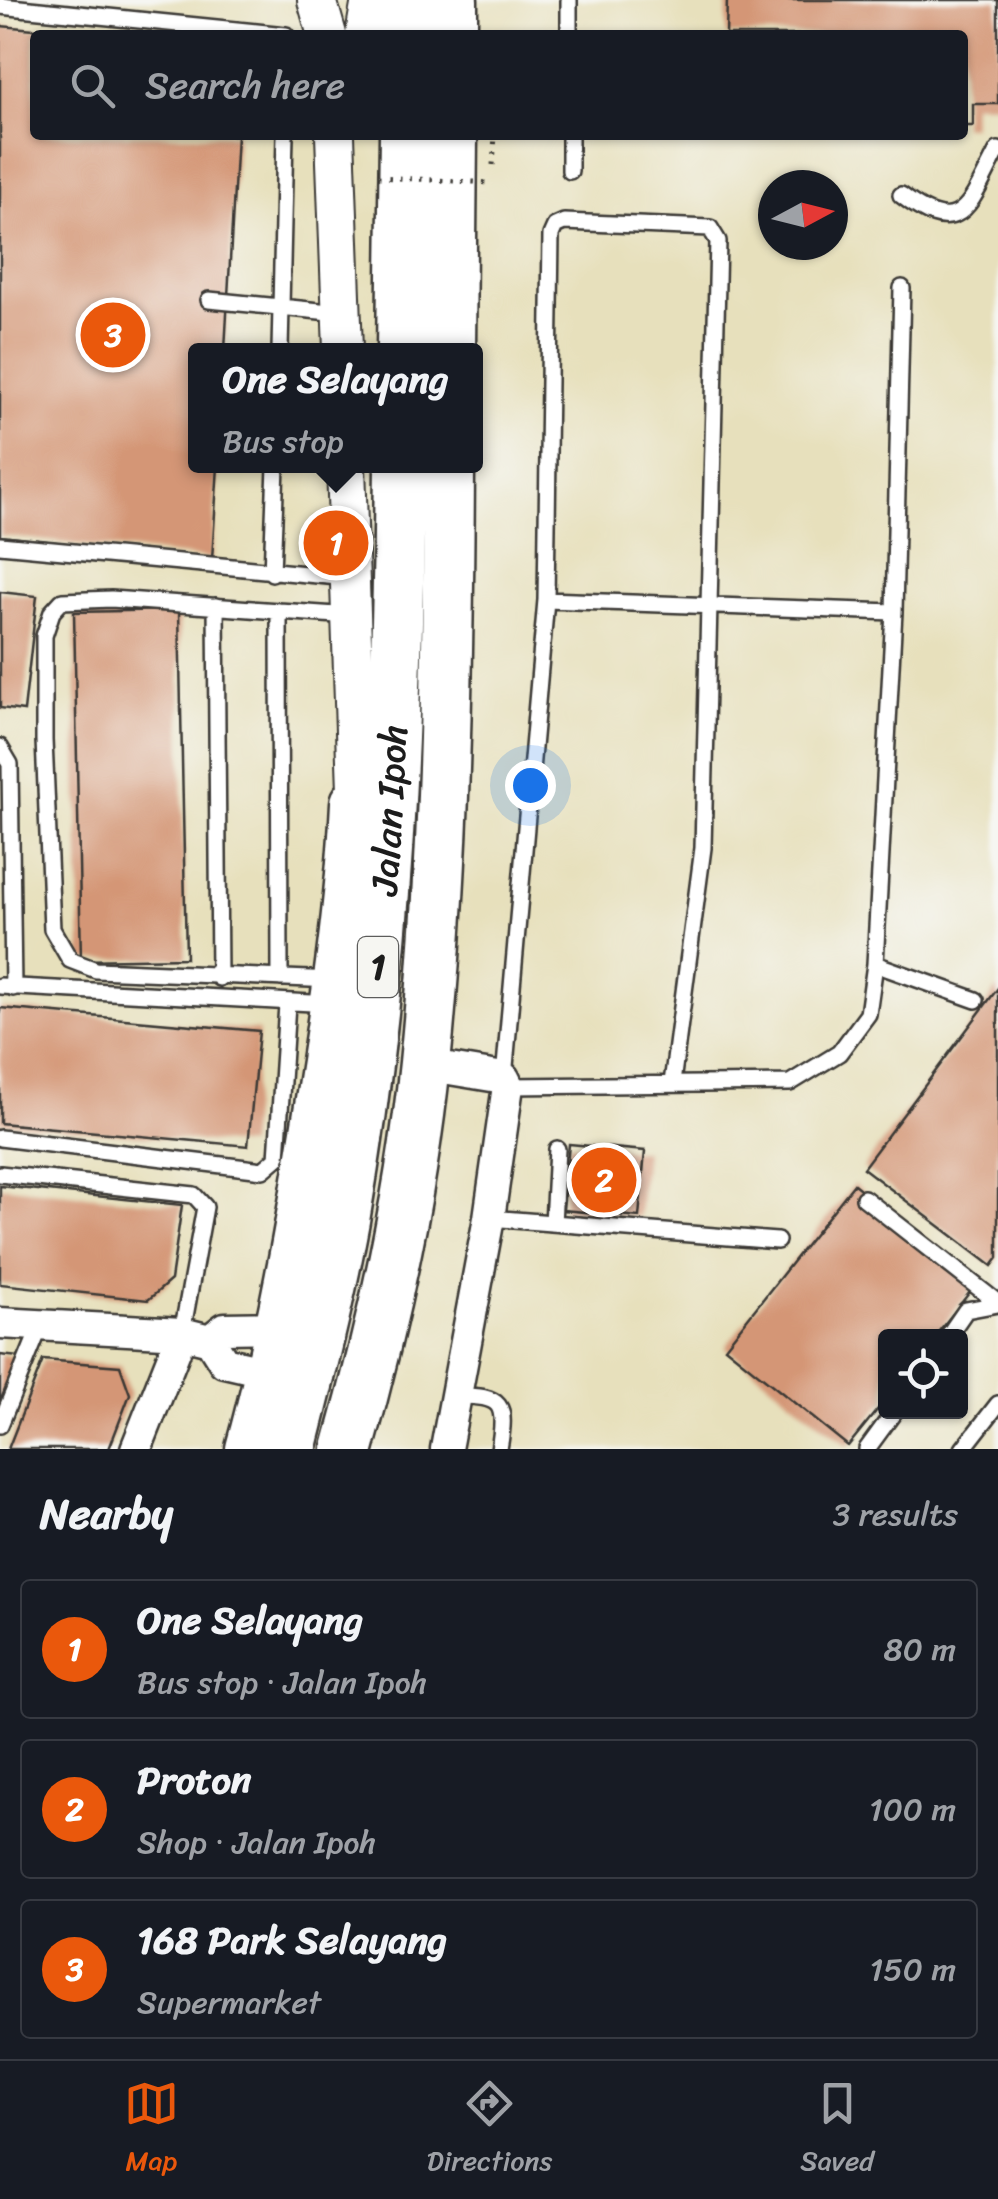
<!DOCTYPE html>
<html lang="en">
<head>
<meta charset="utf-8">
<style>
  :root { --surface:#171b24; --page:#20242c; --text:#f1f3f6; --muted:#9ea1a6; --line:#363941; --accent:#ea580c }
  body { margin:0; font-family:Sriracha,sans-serif; background:var(--page); color:var(--text) }
  .controls { position:absolute; right:30px; bottom:30px; display:grid; overflow:hidden; border-radius:10px; box-shadow:0 2px 8px #0004 }
  .controls button { width:90px; height:90px; display:grid; place-items:center; padding:0; border:0; border-bottom:2px solid var(--line); background:var(--surface); color:var(--text); font:50px sans-serif }
  .compass { position:absolute; left:758px; top:170px; width:90px; height:90px; border-radius:50%; background:var(--surface); box-shadow:0 2px 8px #0004; rotate:83deg }
  .you { position:absolute; left:530px; top:785px; width:35px; height:35px; margin:-25px; border:8px solid #fff; border-radius:50%; background:#1a73e8; box-shadow:0 0 0 15px #1a73e833 }
  .badge { display:grid; place-items:center; width:65px; height:65px; border-radius:50%; background:var(--accent); color:#fff; font-size:32px; font-weight:700 }
  .pin { position:absolute; translate:-50% -50%; border:5px solid #fff; box-shadow:0 2px 10px #0006 }
  .popup { position:absolute; left:188px; top:343px; width:295px; height:130px; box-sizing:border-box; display:grid; place-content:center; border-radius:10px; background:var(--surface); filter:drop-shadow(0 2px 8px #0005); font-size:32px; white-space:nowrap; color:var(--muted) }
  .popup b { font-size:38px; color:var(--text) }
  .popup::after { content:''; position:absolute; left:50%; top:100%; margin-left:-20px; border:20px solid transparent; border-top-color:var(--surface) }
  .list { margin:0; padding:0; list-style:none }
  h2 { display:flex; justify-content:space-between; align-items:center; height:130px; margin:0; padding:0 40px; font-size:42px }
  h2 small { font-size:32px; font-weight:400; color:var(--muted) }
  .list li { display:grid; grid-template-columns:65px 1fr auto; gap:30px; align-items:center; box-sizing:border-box; height:140px; margin:0 20px 20px; padding:0 20px; border:2px solid var(--line); border-radius:10px }
  .list b { display:block; font-size:38px; white-space:nowrap }
  .list p { margin:0; font-size:32px; white-space:nowrap; color:var(--muted) }
  .list em { font-size:32px; font-style:normal; color:var(--muted) }
  .icon { flex:none; width:55px; height:55px; fill:none; stroke:currentColor; stroke-width:2; stroke-linecap:round; stroke-linejoin:round }
  .map { position:relative; flex:none; width:998px; height:1449px; overflow:hidden }
  .search { position:absolute; background:var(--surface); box-shadow:0 2px 8px #0004; left:30px; right:30px; top:30px; height:110px; display:flex; align-items:center; gap:25px; box-sizing:border-box; padding:0 35px; border-radius:10px; color:var(--muted); font-size:38px }
  .sheet { height:610px; background:var(--surface) }
  nav { display:flex; justify-content:space-around; align-items:center; box-sizing:border-box; height:140px; border-top:2px solid var(--line); background:var(--surface); font-size:28px; color:var(--muted) }
  nav a { display:grid; justify-items:center; gap:5px }
  nav .on { color:var(--accent) }
  .map>svg:first-child { display:block }
  .building { fill:#d49676 }
  .lines { fill:none; stroke-linecap:round; stroke-linejoin:round }
  .service-casing { stroke:#3a3934; stroke-width:20 }
  .minor-casing { stroke:#3a3934; stroke-width:35 }
  .tertiary-casing { stroke:#3a3934; stroke-width:42 }
  .trunk-casing { stroke:#3a3934; stroke-width:55 }
  .path { stroke:#3a3934; stroke-width:5; stroke-dasharray:2.5 8; stroke-linecap:butt }
  .service { stroke:#fff; stroke-width:15 }
  .minor { stroke:#fff; stroke-width:30 }
  .tertiary { stroke:#fff; stroke-width:38 }
  .trunk { stroke:#fff; stroke-width:50 }
  .path-bridge { stroke:#3a3934; stroke-width:5; stroke-dasharray:2.5 8; stroke-linecap:butt }
  .labels { text-anchor:middle; stroke-width:10; stroke-linejoin:round; paint-order:stroke }
  .shield { fill:#f6f6f2; stroke:#5d5d5c; stroke-width:2.5 }
  .shield-label { font-size:35px; font-weight:bold; fill:#1c1c1c }
  .street-label { font-size:38px; fill:#1c1c1c; stroke:#f6f6f2 }
</style>
</head>
<body>
<div class="map">
<svg width="998" height="1449" viewBox="0 0 998 1449">
  <rect width="100%" height="100%" fill="#f6f6f2"/>
  <filter id="ink" filterUnits="userSpaceOnUse"><feTurbulence type="fractalNoise" baseFrequency=".01" numOctaves="2"/><feDisplacementMap in="SourceGraphic" scale="20" xChannelSelector="R" yChannelSelector="G"/><feConvolveMatrix kernelMatrix="1 2 1 2 8 2 1 2 1" color-interpolation-filters="sRGB"/></filter>
  <filter id="wash" filterUnits="userSpaceOnUse"><feTurbulence type="fractalNoise" baseFrequency=".0048" numOctaves="4" result="noise"/><feDisplacementMap in="SourceGraphic" scale="40" xChannelSelector="R" yChannelSelector="G"/><feGaussianBlur stdDeviation="2.25" result="paint"/><feColorMatrix in="noise" values="0 0 0 0 0 0 0 0 0 0 0 0 0 0 0 0 0 1.4 0 .05"/><feComposite in="paint" operator="in"/></filter>
  <g filter="url(#wash)">
    <rect width="100%" height="100%" fill="#e7e0bc"/>
    <g id="blocks">
      <path class="building" d="M727 0H998V104H973V126H963V35H726Z
        M0 26 69 32 35 35V135H237L225 350H196V466H218L212 559 0 536Z
        M0 592 37 596 24 711 0 708Z
        M179 610 186 958 81 960 74 612Z
        M998 988V1258L992 1266 863 1168Z
        M0 1008 259 1031 248 1146 0 1123Z
        M569 1144 645 1151 639 1217 563 1210Z
        M854 1184 977 1283 935 1336H886V1399L848 1446 725 1347Z
        M0 1186 182 1205 171 1280 148 1300 0 1284Z
        M0 1355 20 1357 0 1406Z
        M43 1360 120 1366 130 1394 109 1449H8Z"/>
    </g>
  </g>
  <g filter="url(#ink)">
    <use href="#blocks" fill-opacity="0" stroke="#3a3934" stroke-width="2.5"/>
    <g class="lines">
      <g class="service-casing">
        <path id="service" d="M569 0V35
          M0 6 286 35
          M570 135V171
          M901 195C963 243 969 203 998 150
          M209 300 340 313
          M280 350 285 135
          M0 545 349 578
          M272 573 276 466
          M546 600 894 612
          M216 606 219 978
          M279 611 351 616
          M0 747 10 764 13 988
          M875 964 976 1000
          M280 978 279 611 111 599 62 601 52 612 44 636V740L52 929 70 960 96 970 334 980
          M0 986 330 1004
          M504 1078 546 600 551 235 555 226 564 222 710 228 718 241 703 848 672 1083
          M508 1086 790 1083 839 1053 868 1014 875 964 894 612 902 288
          M0 1138 263 1170 277 1158 287 1004
          M0 1174 194 1195 205 1207 182 1333
          M864 1198 998 1303
          M489 1218 777 1241
          M553 1223 557 1149
          M948 1336 966 1310 998 1304
          M456 1396C503 1395 507 1404 499 1449
          M0 1425 40 1327
          M867 1449 894 1412
          M963 1449 998 1404"/>
      </g>
      <g class="minor-casing">
        <path id="minor" d="M425 1065 504 1078 508 1086 489 1218 446 1449
          M0 1323 182 1333 210 1340 224 1362 272 1373
          M210 1340 225 1328 282 1327
          M136 1449 182 1333"/>
      </g>
      <g class="tertiary-casing">
        <path id="tertiary" d="M317 0 327 35
          M365 35 371 0
          M335 135 343 350
          M346 466 357 790"/>
      </g>
      <g class="trunk-casing">
        <g id="trunk">
          <path d="M406 35 407 0"/>
          <path d="M452 35V0"/>
          <path d="M402 350 405 135"/>
          <path d="M450 350 452 135"/>
          <path d="M251 1449C282 1336 302 1221 320 1106 336 1006 351 905 356 803"/>
          <path id="s1" d="M291 1449C310 1373 330 1297 344 1220 388 971 397 718 400 466"/>
          <path d="M348 1449C383 1324 412 1193 425 1063 445 865 448 665 449 466"/>
        </g>
      </g>
      <path class="path" d="M493 165 495 135"/>
      <use href="#service" class="service"/>
      <use href="#minor" class="minor"/>
      <use href="#tertiary" class="tertiary"/>
      <use href="#trunk" class="trunk"/>
      <path class="path-bridge" d="M378 177 492 183"/>
    </g>
  </g>
  <g class="labels">
    <rect class="shield" x="358" y="937" width="40" height="60" rx="8"/>
    <g class="shield-label">
      <text x="378" y="979">1</text>
    </g>
    <g class="street-label">
      <text dy="13" stroke="none"><textPath href="#s1" startOffset="648">Jalan Ipoh</textPath></text>
    </g>
  </g>
</svg>
<div class="controls">
<button><svg class="icon" aria-label="locate" viewBox="0 0 24 24"><circle cx="12" cy="12" r="6"/><path d="M12 2v4M12 18v4M2 12h4M18 12h4"/></svg></button>
</div>
<svg class="compass" viewBox="-18 -18 36 36"><path d="M0-13l5 13h-10z" fill="#e53935"/><path d="M0 13l5-13h-10z" fill="#9ea1a6"/></svg>
<div class="you"></div>
<div class="pin badge" style="left:336px;top:543px">1</div>
<div class="popup"><b>One Selayang</b>Bus stop</div>
<div class="pin badge" style="left:604px;top:1180px">2</div>
<div class="pin badge" style="left:113px;top:335px">3</div>
<div class="search"><svg class="icon" aria-label="search" viewBox="0 0 24 24"><circle cx="10" cy="10" r="6"/><path d="M15 15l6 6"/></svg>Search here</div>
</div>
<section class="sheet">
<h2>Nearby<small>3 results</small></h2>
<ul class="list">
<li><span class="badge">1</span><div><b>One Selayang</b><p>Bus stop · Jalan Ipoh</p></div><em>80 m</em></li>
<li><span class="badge">2</span><div><b>Proton</b><p>Shop · Jalan Ipoh</p></div><em>100 m</em></li>
<li><span class="badge">3</span><div><b>168 Park Selayang</b><p>Supermarket</p></div><em>150 m</em></li>
</ul>
</section>
<nav>
<a class="on"><svg class="icon" aria-label="map" viewBox="0 0 24 24"><path d="M3 6l6-2 6 2 6-2v14l-6 2-6-2-6 2zM9 4v14M15 6v14"/></svg>Map</a>
<a><svg class="icon" aria-label="directions" viewBox="0 0 24 24"><path d="M12 3l9 9-9 9-9-9zM9 14v-3h6M13 9l2 2-2 2"/></svg>Directions</a>
<a><svg class="icon" aria-label="saved" viewBox="0 0 24 24"><path d="M7 4h10v16l-5-4-5 4z"/></svg>Saved</a>
</nav>
</body>
</html>
